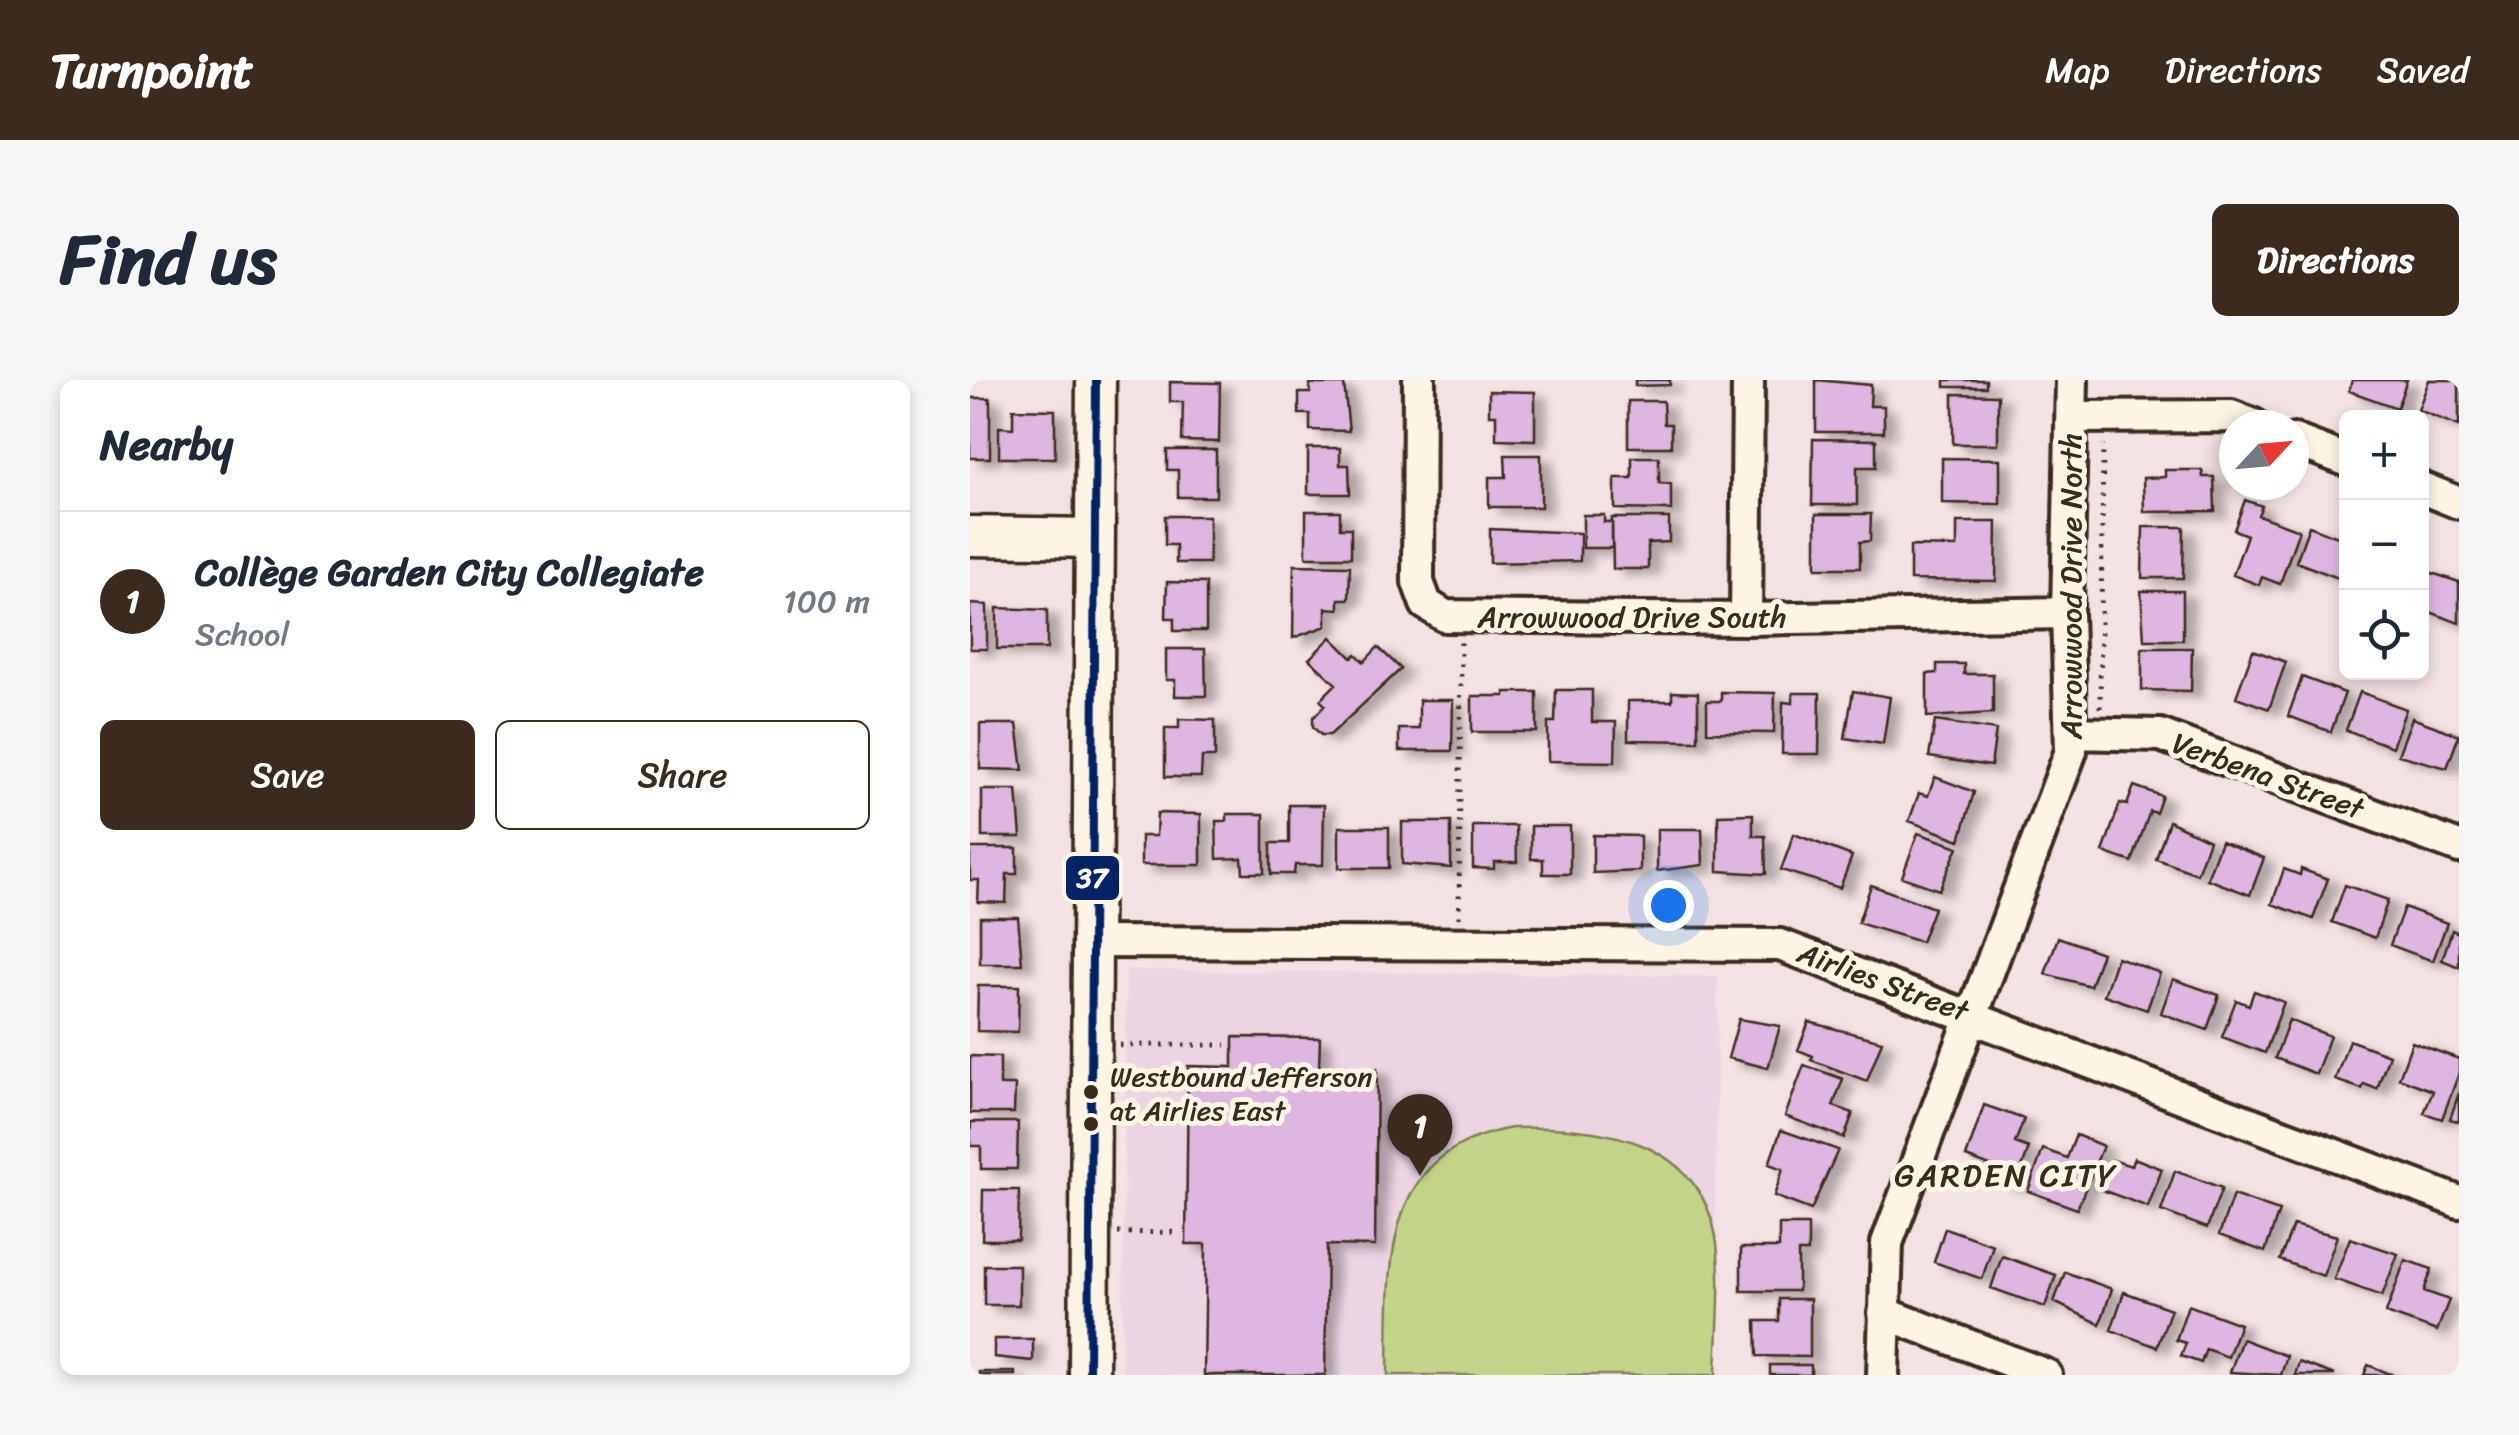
<!DOCTYPE html>
<html lang="en">
<head>
<meta charset="utf-8">
<style>
  :root { --surface:#fff; --page:#f6f6f7; --text:#1f2937; --muted:#747a83; --line:#e0e1e3; --accent:#3b2a1e }
  body { margin:0; font-family:Sriracha,sans-serif; background:var(--page); color:var(--text) }
  .controls { position:absolute; right:30px; top:30px; display:grid; overflow:hidden; border-radius:15px; box-shadow:0 5px 15px #0003 }
  .controls button { width:90px; height:90px; display:grid; place-items:center; padding:0; border:0; border-bottom:2px solid var(--line); background:var(--surface); color:var(--text); font:50px sans-serif }
  .compass { position:absolute; left:1249px; top:30px; width:90px; height:90px; border-radius:50%; background:var(--surface); box-shadow:0 5px 15px #0003; rotate:64deg }
  .you { position:absolute; left:698px; top:525px; width:35px; height:35px; margin:-25px; border:8px solid #fff; border-radius:50%; background:#1a73e8; box-shadow:0 0 0 15px #1a73e833 }
  .badge { display:grid; place-items:center; width:65px; height:65px; border-radius:50%; background:var(--accent); color:#fff; font-size:32px; font-weight:700 }
  .pin { position:absolute; translate:-50% -82px; filter:drop-shadow(0 2px 5px #0008) }
  .pin::after { content:''; position:absolute; top:52px; width:35px; height:30px; background:inherit; clip-path:polygon(0 0,100% 0,50% 100%) }
  .list { margin:0; padding:0; list-style:none }
  h2 { display:flex; justify-content:space-between; align-items:center; height:130px; margin:0; padding:0 40px; font-size:42px }
  h2 small { font-size:32px; font-weight:400; color:var(--muted) }
  .list li { display:grid; grid-template-columns:65px 1fr auto; gap:30px; align-items:center; box-sizing:border-box; height:180px; padding:0 40px; border-top:2px solid var(--line) }
  .list b { display:block; font-size:38px; white-space:nowrap }
  .list p { margin:0; font-size:32px; white-space:nowrap; color:var(--muted) }
  .list em { font-size:32px; font-style:normal; color:var(--muted) }
  .actions { display:flex; gap:20px; padding:30px 40px }
  .actions a { flex:1; padding:22px 0; border:2px solid var(--accent); border-radius:15px; text-align:center; font-size:35px; color:var(--accent) }
  .actions .main { background:var(--accent); color:#fff }
  .icon { flex:none; width:55px; height:55px; fill:none; stroke:currentColor; stroke-width:2; stroke-linecap:round; stroke-linejoin:round }
  .map { position:relative; flex:none; width:1489px; height:995px; overflow:hidden; border-radius:15px }
  header { display:flex; align-items:center; gap:60px; box-sizing:border-box; height:140px; padding:0 50px; background:var(--accent); color:#fff }
  header strong { font-size:48px }
  nav { display:flex; gap:55px; margin-inline-start:auto; font-size:35px }
  .intro { display:flex; align-items:center; justify-content:space-between; box-sizing:border-box; height:240px; padding:0 60px }
  h1 { margin:0; font-size:70px }
  .button { padding:25px 45px; border-radius:15px; background:var(--accent); color:#fff; font-size:35px; font-weight:700 }
  main { display:flex; gap:60px; padding:0 60px }
  aside { flex:1; background:var(--surface); border-radius:15px; box-shadow:0 5px 15px #0003 }
  .map>svg:first-child { display:block }
  .built { fill:#ecd5e3 }
  .pitch { fill:#c3d489; stroke:#7f7f54; stroke-width:2.5 }
  .building { fill:#ddb7e0; stroke:#3b2a1e; stroke-width:2.5; filter:url(#shadow) }
  .lines { fill:none; stroke-linecap:round; stroke-linejoin:round }
  .minor-casing { stroke:#3b2a1e; stroke-width:38 }
  .tertiary-casing { stroke:#3b2a1e; stroke-width:45 }
  .path { stroke:#3b2a1e; stroke-width:5; stroke-dasharray:2.5 8; stroke-linecap:butt }
  .minor { stroke:#fcf5e5; stroke-width:30 }
  .tertiary { stroke:#fcf5e5; stroke-width:38 }
  .bus-1-casing { stroke:#fcf5e5; stroke-width:15 }
  .bus-1 { stroke:#052465; stroke-width:8 }
  .bus-dot { fill:#3b2a1e; stroke:#fcf5e5; stroke-width:4 }
  .labels { text-anchor:middle; stroke-width:10; stroke-linejoin:round; paint-order:stroke }
  .bus-label { font-size:28px; fill:#3b2a1e; stroke:#fcf5e5; text-anchor:start }
  .street-label { font-size:30px; fill:#3b2a1e; stroke:#fcf5e5 }
  .neighbourhood-label { font-size:32px; letter-spacing:2.5px; fill:#3b2a1e; stroke:#fcf5e5 }
  .line-badge { stroke:#fcf5e5; stroke-width:4 }
  .badge-label { font-size:28px; text-anchor:middle; font-weight:bold; fill:#fff }
</style>
</head>
<body>
<header>
<strong>Turnpoint</strong>
<nav><a>Map</a><a>Directions</a><a>Saved</a></nav>
</header>
<div class="intro"><h1>Find us</h1><a class="button">Directions</a></div>
<main>
<aside>
<h2>Nearby<small></small></h2>
<ul class="list">
<li><span class="badge">1</span><div><b>Collège Garden City Collegiate</b><p>School</p></div><em>100 m</em></li>
</ul>
<div class="actions"><a class="main">Save</a><a>Share</a></div>
</aside>
<div class="map">
<svg width="1489" height="995" viewBox="0 0 1489 995">
  <defs>
    <filter id="shadow"><feDropShadow dx="11" dy="6" stdDeviation="5" flood-color="#0004"/></filter>
  </defs>
  <rect width="100%" height="100%" fill="#f3e2e4"/>
  <filter id="ink" filterUnits="userSpaceOnUse"><feTurbulence type="fractalNoise" baseFrequency=".01" numOctaves="2"/><feDisplacementMap in="SourceGraphic" scale="20" xChannelSelector="R" yChannelSelector="G"/><feConvolveMatrix kernelMatrix="1 2 1 2 8 2 1 2 1" color-interpolation-filters="sRGB"/></filter>
  <g filter="url(#ink)">
    <path class="built" d="M156 590 748 596 744 995H152Z"/>
    <path class="pitch" d="M542 748C628 745 732 757 747 864 752 907 747 952 746 995H418C420 889 407 772 542 748Z"/>
    <path class="building" d="M665 0H700V5L665 6Z
      M846 0 901 5 900 26H914V52H846Z
      M975 0H1016V7H975Z
      M1382 0H1437L1427 28 1379 11Z
      M1459 0H1489V46L1448 30Z
      M200 2 250 3 249 62 212 61 213 22H200Z
      M340 4H374L379 51 340 50V34H329V13H340Z
      M519 11 565 12V60L526 59V35H519Z
      M983 14 1028 15V64H983Z
      M0 18H20V78H0Z
      M658 21H693L694 44H701V67H658Z
      M43 29 85 30V78H29V47L43 48Z
      M843 59 906 60V87H887V125H842Z
      M338 68H370V85H379L380 114H338Z
      M197 70H246V117H208V90H197Z
      M535 75H571V127H519V97H536Z
      M662 77H689V103L701 104V130L645 129V98H662Z
      M972 78 1030 79V124L972 123Z
      M1195 90H1232L1233 97H1244L1245 131 1174 132 1173 98 1195 97Z
      M1275 120 1292 126 1288 135 1329 150 1310 204 1292 197 1289 205 1263 195 1277 155 1264 150Z
      M336 131H370V148H381V177H336Z
      M846 134H901L900 161 890 162V188H846Z
      M613 135H634V142H642V168H613Z
      M195 136H239V183H206V165H195Z
      M642 138H699V162L678 163V189H643Z
      M987 142H1027L1026 201 940 200V166L987 167Z
      M1339 146 1376 160 1371 199 1326 182Z
      M1173 147H1214L1213 198H1172Z
      M520 149 610 153V181L520 183Z
      M324 185 380 186 379 219H369V229L356 228V246L323 258Z
      M1456 191 1489 202V243L1452 229Z
      M197 202 236 203V251H204V238H196Z
      M1171 211H1213V260H1174Z
      M0 224 17 225V269H0Z
      M27 228 77 230V269H27Z
      M361 257 382 278 386 274 394 282 408 267 431 289 360 355H351L343 347V338L355 325 350 320 366 304 339 279Z
      M1172 268H1222L1221 311 1172 310Z
      M196 269H235L236 316H205V300H196Z
      M1283 270 1316 282 1299 329 1266 317Z
      M967 284H994V294H1023V333L957 337V294L967 293Z
      M1332 297 1375 313 1361 352 1318 336Z
      M586 310H622V342H646L645 382 578 381V342H585Z
      M883 311 920 317 913 364 875 358Z
      M535 312H567V352H502V316H535Z
      M702 312 728 313V361L658 360V321H702Z
      M751 312 805 313 804 353 737 352V321H751Z
      M1390 312 1436 329 1422 367 1376 350Z
      M823 313H850L849 374H812L813 322 823 323Z
      M449 320H483L482 371H429V349H449Z
      M1442 338 1489 355 1477 388 1428 375Z
      M209 339 245 340V377H232L231 397H195V348H209Z
      M965 341 1026 350 1021 386 959 377Z
      M10 344H47L53 390 10 389Z
      M965 397 1004 412 990 460 939 441 949 413 958 416Z
      M1164 406 1192 416 1186 433 1180 431 1162 482 1133 472 1150 423 1157 425Z
      M12 410H47L51 457H12Z
      M319 425H354L353 485H325L324 494H301V463H319Z
      M187 433 231 434V485H171V456H186Z
      M257 434H294V493H273L272 478 247 479 246 441H257Z
      M783 434V456H795L796 494 748 491V435Z
      M1199 441 1239 460 1227 494 1186 479Z
      M432 442H481V488L432 484Z
      M503 446H546L547 482H524V489L503 488Z
      M561 446H600V494H573V479H561Z
      M369 447H419V488H369Z
      M687 449H732L733 485 687 491Z
      M948 453 988 467 969 510 932 497Z
      M824 454 882 476 870 508 811 490Z
      M623 455 670 456V491L623 493Z
      M1251 461 1294 478 1280 515 1237 499Z
      M0 468H47V494H37L36 523 8 522 9 500H0Z
      M1314 489 1330 495 1331 489 1358 499 1343 539 1302 524Z
      M901 505 964 528 951 562 888 543Z
      M1375 505 1418 520 1405 558 1362 542Z
      M1434 527 1477 543 1463 581 1420 565Z
      M10 537H48L52 584H10Z
      M1482 550 1489 553V587L1472 580Z
      M1088 557 1132 573 1120 606 1075 594Z
      M1147 577 1190 593 1177 630 1134 615Z
      M1203 599 1249 615 1237 650 1191 633Z
      M8 606H49L48 652 7 651Z
      M1284 611 1314 622 1295 673 1252 657 1266 620 1279 625Z
      M769 639 810 646 798 688 758 678Z
      M1319 640 1360 656 1346 694 1305 678Z
      M839 642 912 661 897 701 841 680 843 676 828 670Z
      M263 657 350 658 349 688 407 689 405 866 357 865 355 995H234L236 864H216L218 686 263 687Z
      M1379 660 1419 675 1407 709 1394 704 1392 709 1365 700Z
      M1442 662 1489 679V693L1472 739 1454 733 1463 711 1429 698Z
      M0 676 30 677V705H45L44 733H0Z
      M834 685 873 699 863 726 883 733 874 758 815 736Z
      M1489 713V742L1480 739Z
      M1014 725 1054 739 1045 763 1059 768 1046 805 1028 799 1031 790 996 777Z
      M1 742H48L47 789H11V766H0Z
      M811 750 868 770 841 830 804 816 813 789 799 784Z
      M1106 755 1133 766 1107 829 1058 811 1073 769 1097 778Z
      M1164 778 1192 789 1178 827 1132 810 1143 780 1161 786Z
      M1205 791 1252 808 1237 848 1191 831Z
      M13 810H49L48 860H12Z
      M1263 815 1309 831 1295 872 1249 855Z
      M809 845H838V872H828V911H771V868H809Z
      M1323 845 1367 856 1353 896 1310 880Z
      M975 848 1023 865 1012 899 964 882Z
      M1380 858 1428 874 1412 916 1364 899Z
      M1032 876 1086 895 1075 927 1021 908Z
      M1435 880 1462 889 1454 911 1479 920 1467 951 1416 933Z
      M14 885H49V925H14Z
      M1095 892 1142 909 1130 944 1084 922Z
      M1154 912 1201 929 1187 967 1141 950Z
      M809 919H840V977L787 976 786 941H809Z
      M1218 925 1270 944 1258 977 1236 969 1231 983 1211 976 1216 963 1206 960Z
      M24 959H63V981L24 977Z
      M1272 959 1317 976 1311 995 1260 992Z
      M1329 982 1365 995H1325Z
      M800 985H841V995H800Z
      M1398 985 1423 995H1394Z
      M9 992H45V995H9Z"/>
    <g class="lines">
      <g class="minor-casing">
        <path id="minor" d="M449 0 448 202 456 224 475 236 776 239 1097 233
          M1102 37 1261 36 1284 45
          M1324 60 1376 80
          M1452 108 1489 123
          M776 239 778 0
          M1101 353 1190 355 1489 467
          M122 562 810 565 1489 822
          M914 933 1076 995
          M913 995 917 863 1101 371 1097 233 1102 0"/>
      </g>
      <g class="tertiary-casing">
        <path id="tertiary" d="M0 156 123 158
          M119 995 126 0"/>
      </g>
      <path class="path" d="M1130 328 1133 65
        M489 538 491 259
        M150 665H256
        M148 853 210 852"/>
      <use href="#minor" class="minor"/>
      <use href="#tertiary" class="tertiary"/>
      <g class="bus-1-casing">
        <path id="bus-1" d="M119 995 126 0"/>
      </g>
      <use href="#bus-1" class="bus-1"/>
    </g>
  </g>
  <g class="bus-dot">
    <circle cx="121" cy="712" r="9"/>
    <circle cx="121" cy="744" r="9"/>
  </g>
  <g class="labels">
    <g class="bus-label">
      <text x="140" y="706">Westbound Jefferson<tspan x="140" dy="34">at Airlies East</tspan></text>
    </g>
    <g class="street-label">
      <text transform="translate(1101 206) rotate(-90)" y="10">Arrowwood Drive North</text>
      <text x="662" y="247">Arrowwood Drive South</text>
      <text transform="translate(1298 396) rotate(20)" y="10">Verbena Street</text>
      <text transform="translate(913 602) rotate(20)" y="10">Airlies Street</text>
    </g>
    <g class="neighbourhood-label">
      <text x="1036" y="806">GARDEN CITY</text>
    </g>
  </g>
  <rect class="line-badge" x="94" y="474" width="57" height="48" rx="10" fill="#052465"/>
  <g class="badge-label">
    <text x="122" y="507">37</text>
  </g>
</svg>
<div class="controls">
<button>+</button>
<button>−</button>
<button><svg class="icon" aria-label="locate" viewBox="0 0 24 24"><circle cx="12" cy="12" r="6"/><path d="M12 2v4M12 18v4M2 12h4M18 12h4"/></svg></button>
</div>
<svg class="compass" viewBox="-18 -18 36 36"><path d="M0-13l5 13h-10z" fill="#e53935"/><path d="M0 13l5-13h-10z" fill="#747a83"/></svg>
<div class="you"></div>
<div class="pin badge" style="left:450px;top:796px">1</div>
</div>
</main>
</body>
</html>
